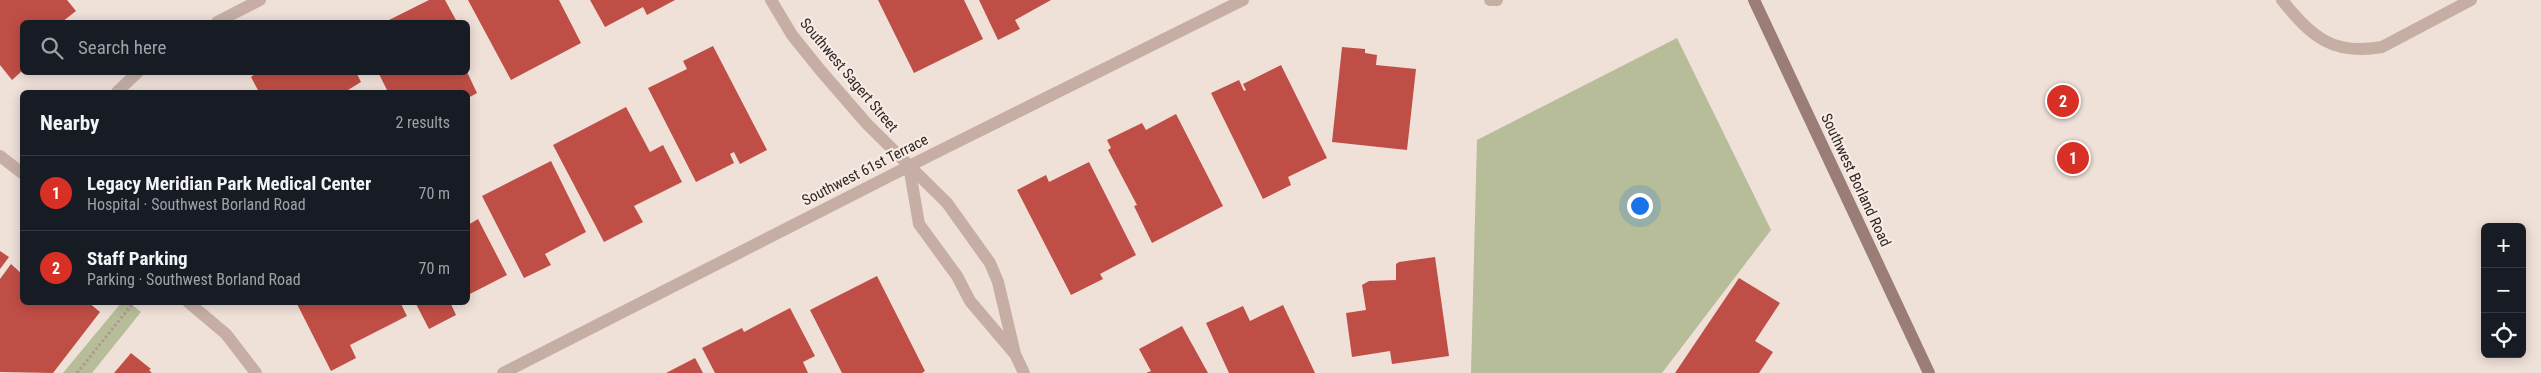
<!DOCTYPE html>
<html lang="en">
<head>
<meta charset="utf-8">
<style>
  :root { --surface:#171b24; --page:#20242c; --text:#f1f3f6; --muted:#9ea1a6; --line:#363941; --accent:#d93025 }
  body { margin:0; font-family:"Roboto Condensed",sans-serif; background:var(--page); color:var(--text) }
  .controls { position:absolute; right:15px; bottom:15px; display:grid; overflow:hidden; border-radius:8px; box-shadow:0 2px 12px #0003 }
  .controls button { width:45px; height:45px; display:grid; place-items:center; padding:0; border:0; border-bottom:1px solid var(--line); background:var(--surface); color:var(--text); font:25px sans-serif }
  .you { position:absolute; left:1639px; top:205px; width:18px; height:18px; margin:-12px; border:4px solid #fff; border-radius:50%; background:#1a73e8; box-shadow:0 0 0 8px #1a73e833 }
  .badge { display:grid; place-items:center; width:32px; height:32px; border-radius:50%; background:var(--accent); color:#fff; font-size:16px; font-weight:700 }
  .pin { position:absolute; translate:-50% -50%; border:2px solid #fff; box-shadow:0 1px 5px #0006 }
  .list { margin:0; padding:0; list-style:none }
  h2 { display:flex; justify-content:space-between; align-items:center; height:65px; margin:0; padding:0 20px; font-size:21px }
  h2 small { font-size:16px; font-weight:400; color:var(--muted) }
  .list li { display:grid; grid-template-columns:32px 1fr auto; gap:15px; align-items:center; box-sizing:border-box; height:75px; padding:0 20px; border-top:1px solid var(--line) }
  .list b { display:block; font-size:19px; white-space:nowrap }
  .list p { margin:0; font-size:16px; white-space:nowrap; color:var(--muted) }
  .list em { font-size:16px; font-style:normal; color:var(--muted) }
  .icon { flex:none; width:28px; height:28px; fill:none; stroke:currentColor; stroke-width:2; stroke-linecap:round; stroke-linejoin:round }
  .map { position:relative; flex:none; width:2541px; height:373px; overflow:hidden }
  .search { position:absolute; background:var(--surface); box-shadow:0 2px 12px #0003; left:20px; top:20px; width:450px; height:55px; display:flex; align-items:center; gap:12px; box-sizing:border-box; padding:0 18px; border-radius:8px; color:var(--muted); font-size:19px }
  .panel { position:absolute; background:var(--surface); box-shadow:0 2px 12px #0003; left:20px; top:90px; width:450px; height:215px; border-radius:8px }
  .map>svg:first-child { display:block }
  .green { fill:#b7bd99 }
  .building { fill:#bf4e46 }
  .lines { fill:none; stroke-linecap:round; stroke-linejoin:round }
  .path { stroke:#b2988f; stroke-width:3; stroke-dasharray:2.5 2.5; stroke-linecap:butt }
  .service { stroke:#c6aea5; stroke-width:12 }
  .minor { stroke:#c6aea5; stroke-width:12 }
  .secondary { stroke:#9a7d76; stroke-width:12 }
  .labels { text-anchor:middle; stroke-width:4.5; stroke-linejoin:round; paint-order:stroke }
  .street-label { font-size:15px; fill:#322726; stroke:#f7ebe3 }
</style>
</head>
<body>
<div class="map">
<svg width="2541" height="373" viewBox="0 0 2541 373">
  <rect width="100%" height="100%" fill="#efe0d8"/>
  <path class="green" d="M1677 38 1771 230 1662 373H1471L1477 140Z
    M121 303H130L141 312 92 373H63Z"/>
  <path class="building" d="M0 0H67L76 11 62 22H22V71L12 80 0 65Z
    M429 0H445L457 22H385Z
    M468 0H559L581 43 511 80Z
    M590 0H675L647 15 643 7 605 27Z
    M878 0H964L983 39 914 73Z
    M979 0H1051L1015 20 1020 29 998 40Z
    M713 46 767 150 740 164 734 152 730 154 734 163 696 182 648 88 687 69 683 61Z
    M1342 47 1365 49V53L1377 55 1376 65 1416 69 1407 150 1332 142Z
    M1281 65 1327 158 1288 177 1291 185 1263 199 1211 93 1239 80 1244 91 1246 90 1243 84Z
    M258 72H356L361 82 348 90 349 92H259L251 77Z
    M378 72H467L477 93 468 98V92H388Z
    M626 107 650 152 663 145 682 182 634 206 643 222 604 242 553 145Z
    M1176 114 1223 206 1152 243 1134 206 1137 205 1108 150 1111 148 1107 140 1142 123 1146 130Z
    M551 161 586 232 545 254 551 265 524 278 482 196Z
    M1089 162 1136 255 1100 274 1103 279 1071 295 1017 190 1046 175 1049 182Z
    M478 219 507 275 468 295V225Z
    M0 251 9 257 0 269Z
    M1435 257 1449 356 1392 364 1390 351 1352 357 1346 313 1366 310 1362 285 1369 281 1396 280V264L1399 262Z
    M11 264 22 274V302H88L100 312 53 373 0 372V279Z
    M877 276 925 371 922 373H842L810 310Z
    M1739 278 1780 303 1755 341 1773 352 1759 373H1675Z
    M296 302H400L407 316 350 345 356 358 331 371Z
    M415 302H450L456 315 429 329Z
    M1283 305 1315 373H1229L1206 323 1243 306 1250 321Z
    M790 308 815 356 803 362 808 373H715L702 348 742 328 744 332Z
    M1182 326 1208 373H1146L1151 371 1139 349Z
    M131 353 151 369 149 370 152 373H114Z
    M695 358 703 373H666Z"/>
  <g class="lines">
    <path class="path" d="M77 373 134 302"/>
    <path class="service" d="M2282 0C2311 36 2332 56 2382 47L2471 0"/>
    <path class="minor" d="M771 0 792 35 821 71 867 124 947 203 990 263 998 282 1015 354
      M1490 0H1497
      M217 22 260 0
      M117 92 138 72
      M0 156 22 173
      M909 166 919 224 957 276 970 301 1015 354 1024 373
      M188 302 226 334 256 373
      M503 373 935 153 1243 0"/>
    <path class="secondary" d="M1754 0 1929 373"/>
  </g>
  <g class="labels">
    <g class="street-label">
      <text transform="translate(849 75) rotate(50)" y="5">Southwest Sagert Street</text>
      <text transform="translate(865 170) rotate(-27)" y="5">Southwest 61st Terrace</text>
      <text transform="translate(1856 180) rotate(65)" y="5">Southwest Borland Road</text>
    </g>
  </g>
</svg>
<div class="controls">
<button>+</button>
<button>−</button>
<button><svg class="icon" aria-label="locate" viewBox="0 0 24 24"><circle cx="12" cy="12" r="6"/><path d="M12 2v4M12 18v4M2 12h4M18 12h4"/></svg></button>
</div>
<div class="you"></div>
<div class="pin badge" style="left:2073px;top:158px">1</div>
<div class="pin badge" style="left:2063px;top:101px">2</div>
<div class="search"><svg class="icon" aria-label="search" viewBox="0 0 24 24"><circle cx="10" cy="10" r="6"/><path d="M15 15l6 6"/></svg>Search here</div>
<section class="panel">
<h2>Nearby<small>2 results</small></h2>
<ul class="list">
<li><span class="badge">1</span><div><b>Legacy Meridian Park Medical Center</b><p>Hospital · Southwest Borland Road</p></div><em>70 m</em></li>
<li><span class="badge">2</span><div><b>Staff Parking</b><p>Parking · Southwest Borland Road</p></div><em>70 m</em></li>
</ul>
</section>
</div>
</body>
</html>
